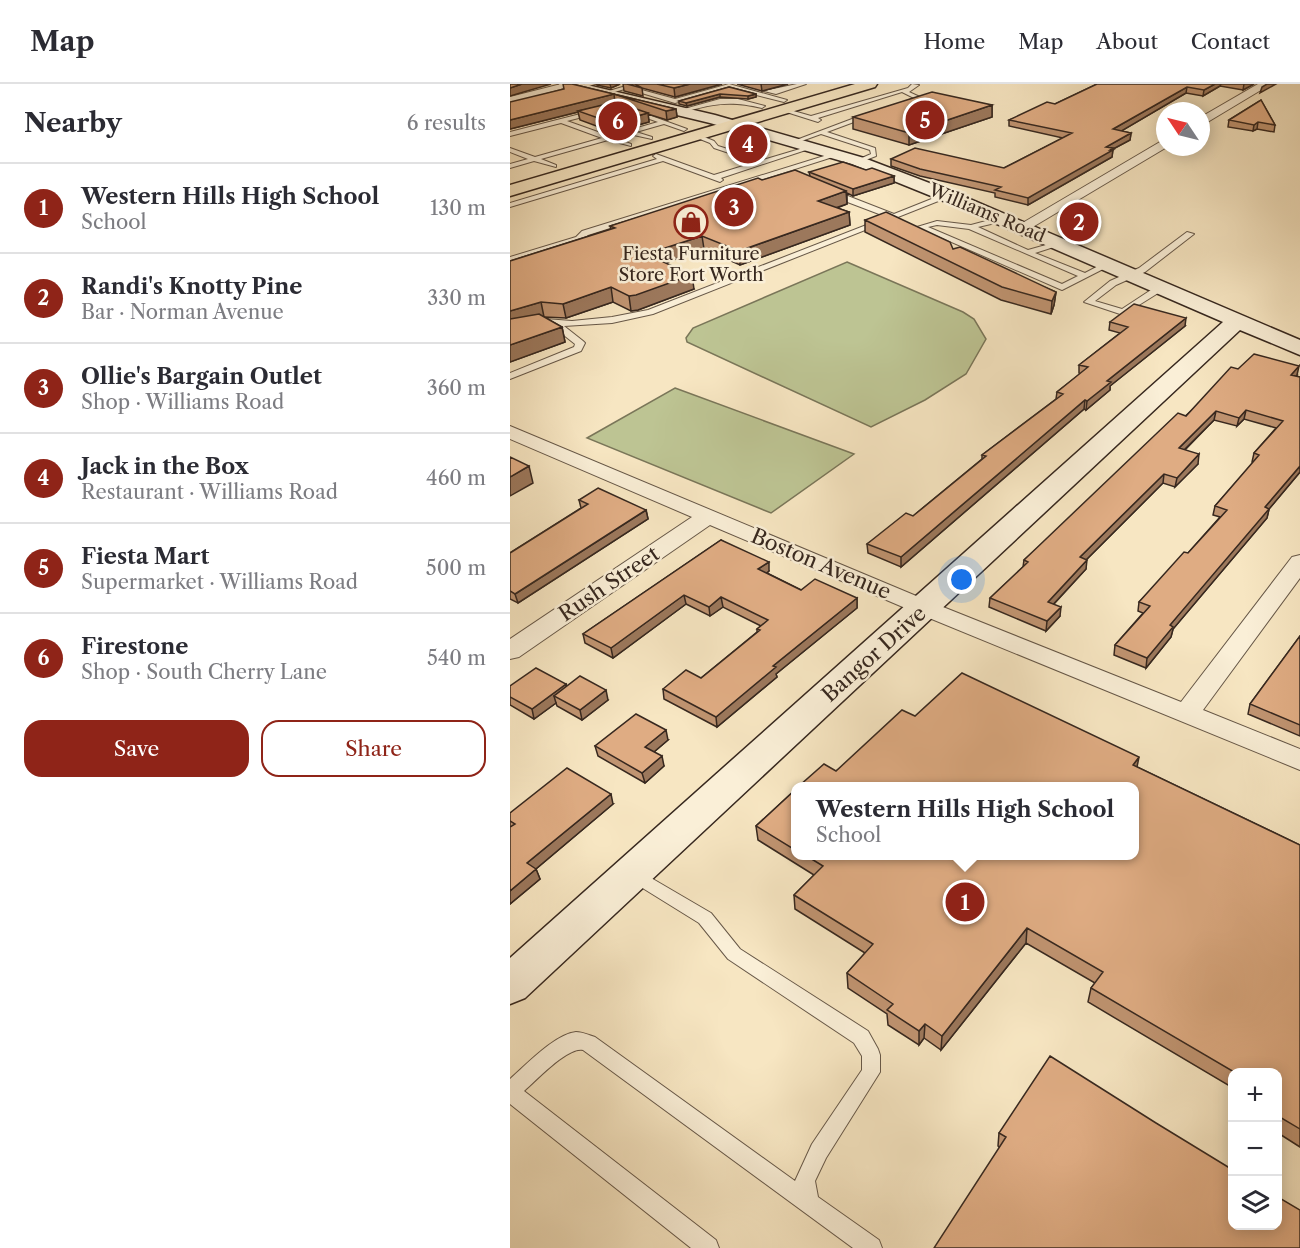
<!DOCTYPE html>
<html lang="en">
<head>
<meta charset="utf-8">
<style>
  :root { --surface:#fff; --page:#f2f2f3; --text:#2b2b33; --muted:#7c7c81; --line:#e1e1e2; --accent:#8f2418 }
  body { margin:0; font-family:"Libre Caslon Text",serif; background:var(--page); color:var(--text) }
  .controls { position:absolute; right:18px; bottom:18px; display:grid; overflow:hidden; border-radius:12px; box-shadow:0 3px 15px #0003 }
  .controls button { width:54px; height:54px; display:grid; place-items:center; padding:0; border:0; border-bottom:2px solid var(--line); background:var(--surface); color:var(--text); font:30px sans-serif }
  .compass { position:absolute; left:646px; top:18px; width:54px; height:54px; border-radius:50%; background:var(--surface); box-shadow:0 3px 15px #0003; rotate:305deg }
  .you { position:absolute; left:452px; top:496px; width:21px; height:21px; margin:-15px; border:4px solid #fff; border-radius:50%; background:#1a73e8; box-shadow:0 0 0 9px #1a73e833 }
  .badge { display:grid; place-items:center; width:39px; height:39px; border-radius:50%; background:var(--accent); color:#fff; font-size:20px; font-weight:700 }
  .pin { position:absolute; translate:-50% -50%; border:3px solid #fff; box-shadow:0 2px 6px #0006 }
  .popup { position:absolute; left:281px; top:698px; width:348px; height:78px; box-sizing:border-box; display:grid; place-content:center; border-radius:12px; background:var(--surface); filter:drop-shadow(0 2px 4px #0005); font-size:20px; white-space:nowrap; color:var(--muted) }
  .popup b { font-size:22px; color:var(--text) }
  .popup::after { content:''; position:absolute; left:50%; top:100%; margin-left:-12px; border:12px solid transparent; border-top-color:var(--surface) }
  .list { margin:0; padding:0; list-style:none }
  h2 { display:flex; justify-content:space-between; align-items:center; height:78px; margin:0; padding:0 24px; font-size:26px }
  h2 small { font-size:20px; font-weight:400; color:var(--muted) }
  .list li { display:grid; grid-template-columns:39px 1fr auto; gap:18px; align-items:center; box-sizing:border-box; height:90px; padding:0 24px; border-top:2px solid var(--line) }
  .list b { display:block; font-size:22px; white-space:nowrap }
  .list p { margin:0; font-size:20px; white-space:nowrap; color:var(--muted) }
  .list em { font-size:20px; font-style:normal; color:var(--muted) }
  .actions { display:flex; gap:12px; padding:18px 24px }
  .actions a { flex:1; padding:14px 0; border:2px solid var(--accent); border-radius:18px; text-align:center; font-size:21px; color:var(--accent) }
  .actions .main { background:var(--accent); color:#fff }
  .icon { flex:none; width:33px; height:33px; fill:none; stroke:currentColor; stroke-width:2; stroke-linecap:round; stroke-linejoin:round }
  .map { position:relative; flex:none; width:790px; height:1164px; overflow:hidden }
  header { display:flex; align-items:center; gap:36px; box-sizing:border-box; height:84px; padding:0 30px; background:var(--surface); border-bottom:2px solid var(--line) }
  header strong { font-size:28px }
  nav { display:flex; gap:33px; margin-inline-start:auto; font-size:21px }
  main { display:flex }
  aside { flex:1; background:var(--surface) }
  .map>svg:first-child { display:block }
  .green { fill:#bdc493; stroke:#7a7659; stroke-width:1.5 }
  .lines { fill:none; stroke-linecap:round; stroke-linejoin:round }
  .lane-casing { stroke:#675848; stroke-width:2 }
  .street-casing { stroke:#675848; stroke-width:2 }
  .secondary-casing { stroke:#37281f; stroke-width:3 }
  .primary-casing { stroke:#37281f; stroke-width:3 }
  .lane { fill:#faefd7; fill-rule:evenodd }
  .street { fill:#faefd7; fill-rule:evenodd }
  .secondary { fill:#faefd7; fill-rule:evenodd }
  .primary { fill:#f7e6c2; fill-rule:evenodd }
  .wall { fill:#c09471; stroke:#37281f; stroke-width:1.5 }
  .shaded-wall { fill:#9c785c; stroke:#37281f; stroke-width:1.5 }
  .building { fill:#dfac83; stroke:#37281f; stroke-width:1.5 }
  .labels { text-anchor:middle; stroke-width:5; stroke-linejoin:round; paint-order:stroke }
  .far-street-label { font-size:18px; fill:#37281f; stroke:#faefd7 }
  .far-poi-label { font-size:18px; fill:#37281f; stroke:#faefd7 }
  .street-label { font-size:21px; fill:#37281f; stroke:#faefd7 }
</style>
</head>
<body>
<header>
<strong>Map</strong>
<nav><a>Home</a><a>Map</a><a>About</a><a>Contact</a></nav>
</header>
<main>
<aside>
<h2>Nearby<small>6 results</small></h2>
<ul class="list">
<li><span class="badge">1</span><div><b>Western Hills High School</b><p>School</p></div><em>130 m</em></li>
<li><span class="badge">2</span><div><b>Randi's Knotty Pine</b><p>Bar · Norman Avenue</p></div><em>330 m</em></li>
<li><span class="badge">3</span><div><b>Ollie's Bargain Outlet</b><p>Shop · Williams Road</p></div><em>360 m</em></li>
<li><span class="badge">4</span><div><b>Jack in the Box</b><p>Restaurant · Williams Road</p></div><em>460 m</em></li>
<li><span class="badge">5</span><div><b>Fiesta Mart</b><p>Supermarket · Williams Road</p></div><em>500 m</em></li>
<li><span class="badge">6</span><div><b>Firestone</b><p>Shop · South Cherry Lane</p></div><em>540 m</em></li>
</ul>
<div class="actions"><a class="main">Save</a><a>Share</a></div>
</aside>
<div class="map">
<svg width="790" height="1164" viewBox="0 0 790 1164">
  <rect width="100%" height="100%" fill="#f7e6c2"/>
  <filter id="stains"><feTurbulence type="fractalNoise" baseFrequency=".00333" numOctaves="4"/><feColorMatrix values="0 0 0 0 .2 0 0 0 0 .09 0 0 0 0 .02 0 0 0 .5 -.17"/></filter>
  <radialGradient id="worn" r=".72"><stop offset=".6" stop-color="#630" stop-opacity="0"/><stop offset="1" stop-color="#630" stop-opacity=".3"/></radialGradient>
  <path class="green" d="M337 178 453 228 464 235 476 255 456 290 415 316 361 343 177 258 176 254 183 244Z
    M165 304 344 370 261 429 77 354Z"/>
  <g class="lines">
    <g class="lane-casing">
      <path id="lane" d="M75 0H85L70 5 67 3Z
        M114 0 124 2 95 11 92 9 116 2Z
        M219 0 277 16 274 18 219 4 165 19 125 7 128 5 165 15Z
        M287 0H296L266 10 254 7Z
        M402 0 409 1 399 8 412 14 394 22 392 19 404 14 392 8 308 34 311 36 308 38 270 26 273 24 301 32 398 4Z
        M210 15H228L255 22 252 24C219 16 202 20 170 29L167 27Z
        M122 25 177 45 174 47 154 40 126 48 142 53V55L119 50 105 54 121 60V62L98 56 31 75 46 81V83L24 77 0 84V80L18 75 0 68V64L25 73 92 54 51 39 0 52V48L86 26 88 29 57 37 99 52 148 38 120 28Z
        M358 29 360 32 317 48 365 64 366 72 348 79 345 77 361 70 360 66 311 50 286 59 281 58Z
        M187 50 204 57 208 62 253 76 300 62 305 63 211 94 213 96 210 98 153 77 0 123V119L147 75 143 72 146 70 204 91 246 78 204 64 200 59 185 53Z
        M327 68 329 71 78 151 72 157 0 178V173L66 153 72 147Z
        M319 107H325L384 130 434 110 441 112 143 230 102 239 54 242 73 257 75 259 71 267 0 295V289L64 263 65 260 41 241 0 249V243L35 235 62 237 102 233 138 226 377 133 319 111Z
        M491 133H494V137L468 143 518 166 550 157V161L525 169 575 189 594 179 601 181 552 206 407 143 427 137 461 141ZM427 141 459 145 568 192 552 200 418 143Z
        M677 148 684 150 635 188 606 201 585 217 612 225 647 202H653V206L613 231 574 218 600 197 629 184Z
        M124 784 201 829 230 865 358 947 368 965 370 971V988L316 1074 305 1097 308 1113 369 1156 372 1164H343L73 966C57 963 27 996 14 1007L206 1156 209 1164H181L0 1020V995C16 981 45 950 66 948 72 948 79 951 85 953L285 1097 302 1060 352 986V972L344 959 218 875 189 839 118 795 116 790 118 785Z"/>
    </g>
    <g class="street-casing">
      <path id="street" d="M51 0 65 1 0 19V13Z
        M748 0H761L691 42V33Z
        M655 55V63H657L516 147H506L504 144Z
        M0 342 423 519 671 618 782 473 790 471V494L693 626 790 665V686L407 529 200 441 9 573 0 575V555L182 433 0 355Z"/>
    </g>
    <g class="secondary-casing">
      <path id="secondary" d="M49 0H73L205 31 354 74 448 110 790 256V271L730 246 15 914 0 920V874L713 238 436 118 342 80 200 39 51 3Z"/>
    </g>
    <g class="primary-casing">
      <path id="primary" d="M345 0H367L365 3 0 112V101Z"/>
    </g>
    <use href="#lane" class="lane"/>
    <use href="#street" class="street"/>
    <use href="#secondary" class="secondary"/>
    <use href="#primary" class="primary"/>
  </g>
  <path class="wall" d="M62 0 166 25 167 33 157 36 138 30 139 38 117 44 102 39 89 43 70 36 68 28 0 45Z
    M86 0H110L101 4 87 1Z
    M113 0H212L165 13 132 4 133 12 114 7Z
    M227 0H278L252 7Z
    M587 0H744L733 6 710 2 693 12 676 9 611 47 621 49 620 56 603 65 602 73 518 121 485 113V109L410 92 381 82V75L494 84 553 54 499 42V36L545 20Z
    M219 3 246 10V13L238 15 210 13 177 22 169 20V17Z
    M751 16 765 41 764 48 747 45 743 47 718 43 719 36Z
    M482 21V33L399 61 343 45V33Z
    M356 86 384 92V99L343 112 337 109V120L327 124 339 128 340 141 230 181 194 165 155 179 184 205 128 226 121 227 103 218 56 234 34 233 52 243 55 258 0 278V177L101 145 100 142 252 96 300 92 299 88Z
    M355 136 443 165 546 208 544 221 541 230 491 216 355 148Z
    M600 238 675 242 600 302V306L576 326 574 325 391 483 358 469 357 460 403 432 472 375V371L546 315 547 308 570 290 569 289V281L610 249 599 246Z
    M728 285 787 291 786 292 790 293V388L759 425 757 434 663 545 661 553 636 584 604 571 605 561 633 529 628 527 629 518 678 469 710 433 703 431 705 422 743 379 742 378 744 369 766 344 734 335 727 342 704 336 675 366 688 380 665 403 653 399 576 476V485L544 520 550 532 536 547 479 523 480 514 513 483 514 476Z
    M69 416 136 426 138 435 8 519 0 515V469L71 424Z
    M211 456 259 487 257 489 291 506 347 514V524L266 590 267 593 207 643 154 615 153 605 191 594 247 548V545L251 542 213 523 200 532 176 520 103 574 75 559 73 550Z
    M790 552V652L738 630 740 620Z
    M56 600V603L98 616 72 636 47 622 46 619 24 635 0 621V602Z
    M405 632 627 683 790 761V1063L768 1049V988H723V1004L578 918 581 904 585 899 516 859 431 966 414 954 409 961 378 941 377 930 338 904 337 889 355 869 285 825 284 811 304 791 248 756 246 742 285 706V771H624L326 687Z
    M158 656 144 668 154 682 135 699 88 672 85 662Z
    M103 720 26 785 30 795 0 820V729Z
    M646 1039 489 1063 488 1062 489 1049Z"/>
  <path class="shaded-wall" d="M12 0H41L0 12V4Z
    M100 0H110L101 4Z
    M180 0H212L165 13 164 4Z
    M251 0H278L252 7Z
    M705 0H711L710 2 693 12 694 6Z
    M734 0H744L733 6Z
    M757 0H766L750 9 752 3Z
    M677 3 676 9 603 52V45Z
    M104 10 105 19 68 27V28L0 45V36Z
    M210 10V13L177 22 176 19Z
    M246 10V13L238 15V12Z
    M482 21V33L399 61V49Z
    M166 25 167 33 157 36 156 27Z
    M138 29 139 38 117 44 116 35Z
    M101 30 102 39 89 43 88 34Z
    M748 38 747 45 743 47 744 41Z
    M621 49 620 56 603 65 602 73 518 121V114L596 63Z
    M384 92V99L343 112V105Z
    M336 107 337 120 308 130V117Z
    M339 128 340 141 230 181 229 167Z
    M192 152 194 165 139 184 136 170Z
    M182 191 184 205 128 226 121 227 119 212Z
    M101 203 103 218 56 234 53 220Z
    M546 208 544 221 541 230 542 217Z
    M31 218 34 233 0 242V227Z
    M676 234 675 242 600 302V306L576 326 577 317 597 297Z
    M52 243 55 258 0 278V261Z
    M789 282 787 291 779 299 781 291Z
    M575 316 574 325 391 483V473Z
    M736 326 734 335 727 342 729 334Z
    M706 327 704 336 667 373 669 364Z
    M689 370 688 380 665 403 667 394Z
    M19 382 23 399 0 412V393Z
    M790 382V388L759 425 757 434 663 545 661 553 636 584 637 574 660 541 755 423Z
    M654 390 653 399 569 483 570 473Z
    M136 426 138 435 8 519 5 510Z
    M577 476 576 485 537 527 538 518Z
    M259 478V487L249 495 248 485Z
    M174 511 176 520 103 574 101 564Z
    M211 513 213 523 200 532 199 523Z
    M347 514V524L266 590 267 593 207 643 206 633 263 582Z
    M551 523 550 532 536 547 537 537Z
    M56 600 58 610 44 612 46 619 24 635 22 625Z
    M96 606 98 616 72 636 70 626Z
    M156 646 158 656 138 673 135 663Z
    M152 672 154 682 135 699 132 689Z
    M629 673 626 688 623 681Z
    M101 710 103 720 21 789 17 779Z
    M26 785 30 795 0 820V807Z
    M517 844 516 859 431 966 432 952Z
    M415 940 414 954 409 961V947Z"/>
  <path class="building" d="M0 0H12L0 4Z
    M53 0H62L166 25 156 27 104 10 0 36V18L54 5Z
    M117 0H125L132 4Z
    M147 0H180L164 4Z
    M587 0H705L694 6 677 3 603 45 621 49 596 63 603 64 600 66H603L518 114 485 106 491 103 410 85 381 75 405 64 494 84 562 49 499 36 537 18 545 20Z
    M219 3 246 10 238 12 210 10 176 19 169 17Z
    M422 8 482 21 399 49 343 33Z
    M751 16 765 41 748 38 744 41 719 36Z
    M105 18 138 29 116 35 101 30 88 34 68 27Z
    M333 78 356 86 362 84 384 92 343 105 299 88Z
    M285 86 336 107 308 117 339 128 229 167 192 152 136 170 182 191 126 211 119 212 101 203 53 220 31 218 0 227V177L105 144 100 142 248 94 252 96Z
    M376 128 440 158 443 165 450 163 546 208 542 217 492 203 355 136Z
    M624 220 676 234 597 297 601 298 577 317 575 316 391 473 357 460 396 429 403 432 476 372 472 371 553 310 547 308 578 283 569 281 618 243 600 238Z
    M29 230 52 243 0 261V235Z
    M744 270 789 282 781 291 790 293V382L755 423 759 425 660 541 663 543 637 574 605 561 640 522 629 518 674 468 678 469 717 426 705 422 749 371 744 369 773 337 736 326 729 334 706 327 669 364 689 370 667 394 654 390 570 473 577 476 538 518 551 523 537 537 480 514 518 478 514 476 668 329 676 332 721 283 728 285Z
    M0 373 19 382 0 393Z
    M88 404 136 426 5 510 0 507V469L78 420 69 416Z
    M211 456 259 478 248 485 291 506 305 495 347 514 263 582 266 583 206 633 153 605 176 586 191 594 250 546 247 545 258 536 211 513 199 523 174 511 101 564 73 550Z
    M790 552V641L740 620Z
    M26 584 56 600 22 625 0 613V602Z
    M452 589 629 673 623 681 790 761V1045L768 1032V1023L771 1016 768 1014V988H724L581 904 593 888 517 844 432 952 415 940 409 947 377 926 383 920 337 889 363 860 284 811 313 782 295 771H624V702H289L314 680 326 687 392 626 405 632Z
    M70 592 96 606 70 626 44 612Z
    M126 630 156 646 135 663 152 672 132 689 85 662Z
    M57 684 101 710 17 779 26 785 0 807V743L5 740 0 737V729Z
    M285 706V766L246 742Z
    M540 972 646 1039 723 1086V1142H768V1113L790 1126V1164H424L496 1053 489 1049Z"/>
  <defs>
    <g id="shop-ring" transform="scale(1.725)"><circle r="9.5" fill="#faefd7" stroke="#8f2418" stroke-width="1.5"/><path d="M-5-2.5h2.3a2.7 3.5 0 0 1 5.4 0H5L5.5 6h-11ZM-1.5-2.5h3a1.5 2.3 0 0 0-3 0Z" fill="#8f2418"/></g>
  </defs>
  <g fill-rule="evenodd">
    <use href="#shop-ring" x="181" y="138"/>
  </g>
  <g class="labels">
    <g class="far-street-label">
      <text transform="translate(477 129) rotate(23)" y="6">Williams Road</text>
    </g>
    <g class="far-poi-label">
      <text x="181" y="176">Fiesta Furniture<tspan x="181" dy="21">Store Fort Worth</tspan></text>
    </g>
    <g class="street-label">
      <text transform="translate(311 480) rotate(23)" y="7">Boston Avenue</text>
      <text transform="translate(99 500) rotate(-34)" y="7">Rush Street</text>
      <text transform="translate(364 570) rotate(-42)" y="7">Bangor Drive</text>
    </g>
  </g>
  <rect width="100%" height="100%" filter="url(#stains)"/>
  <rect width="100%" height="100%" fill="url(#worn)"/>
</svg>
<div class="controls">
<button>+</button>
<button>−</button>
<button><svg class="icon" aria-label="layers" viewBox="0 0 24 24"><path d="M12 4l9 5-9 5-9-5zM3 14l9 5 9-5"/></svg></button>
</div>
<svg class="compass" viewBox="-18 -18 36 36"><path d="M0-13l5 13h-10z" fill="#e53935"/><path d="M0 13l5-13h-10z" fill="#7c7c81"/></svg>
<div class="you"></div>
<div class="pin badge" style="left:455px;top:818px">1</div>
<div class="popup"><b>Western Hills High School</b>School</div>
<div class="pin badge" style="left:569px;top:138px">2</div>
<div class="pin badge" style="left:224px;top:123px">3</div>
<div class="pin badge" style="left:238px;top:60px">4</div>
<div class="pin badge" style="left:415px;top:36px">5</div>
<div class="pin badge" style="left:108px;top:37px">6</div>
</div>
</main>
</body>
</html>
